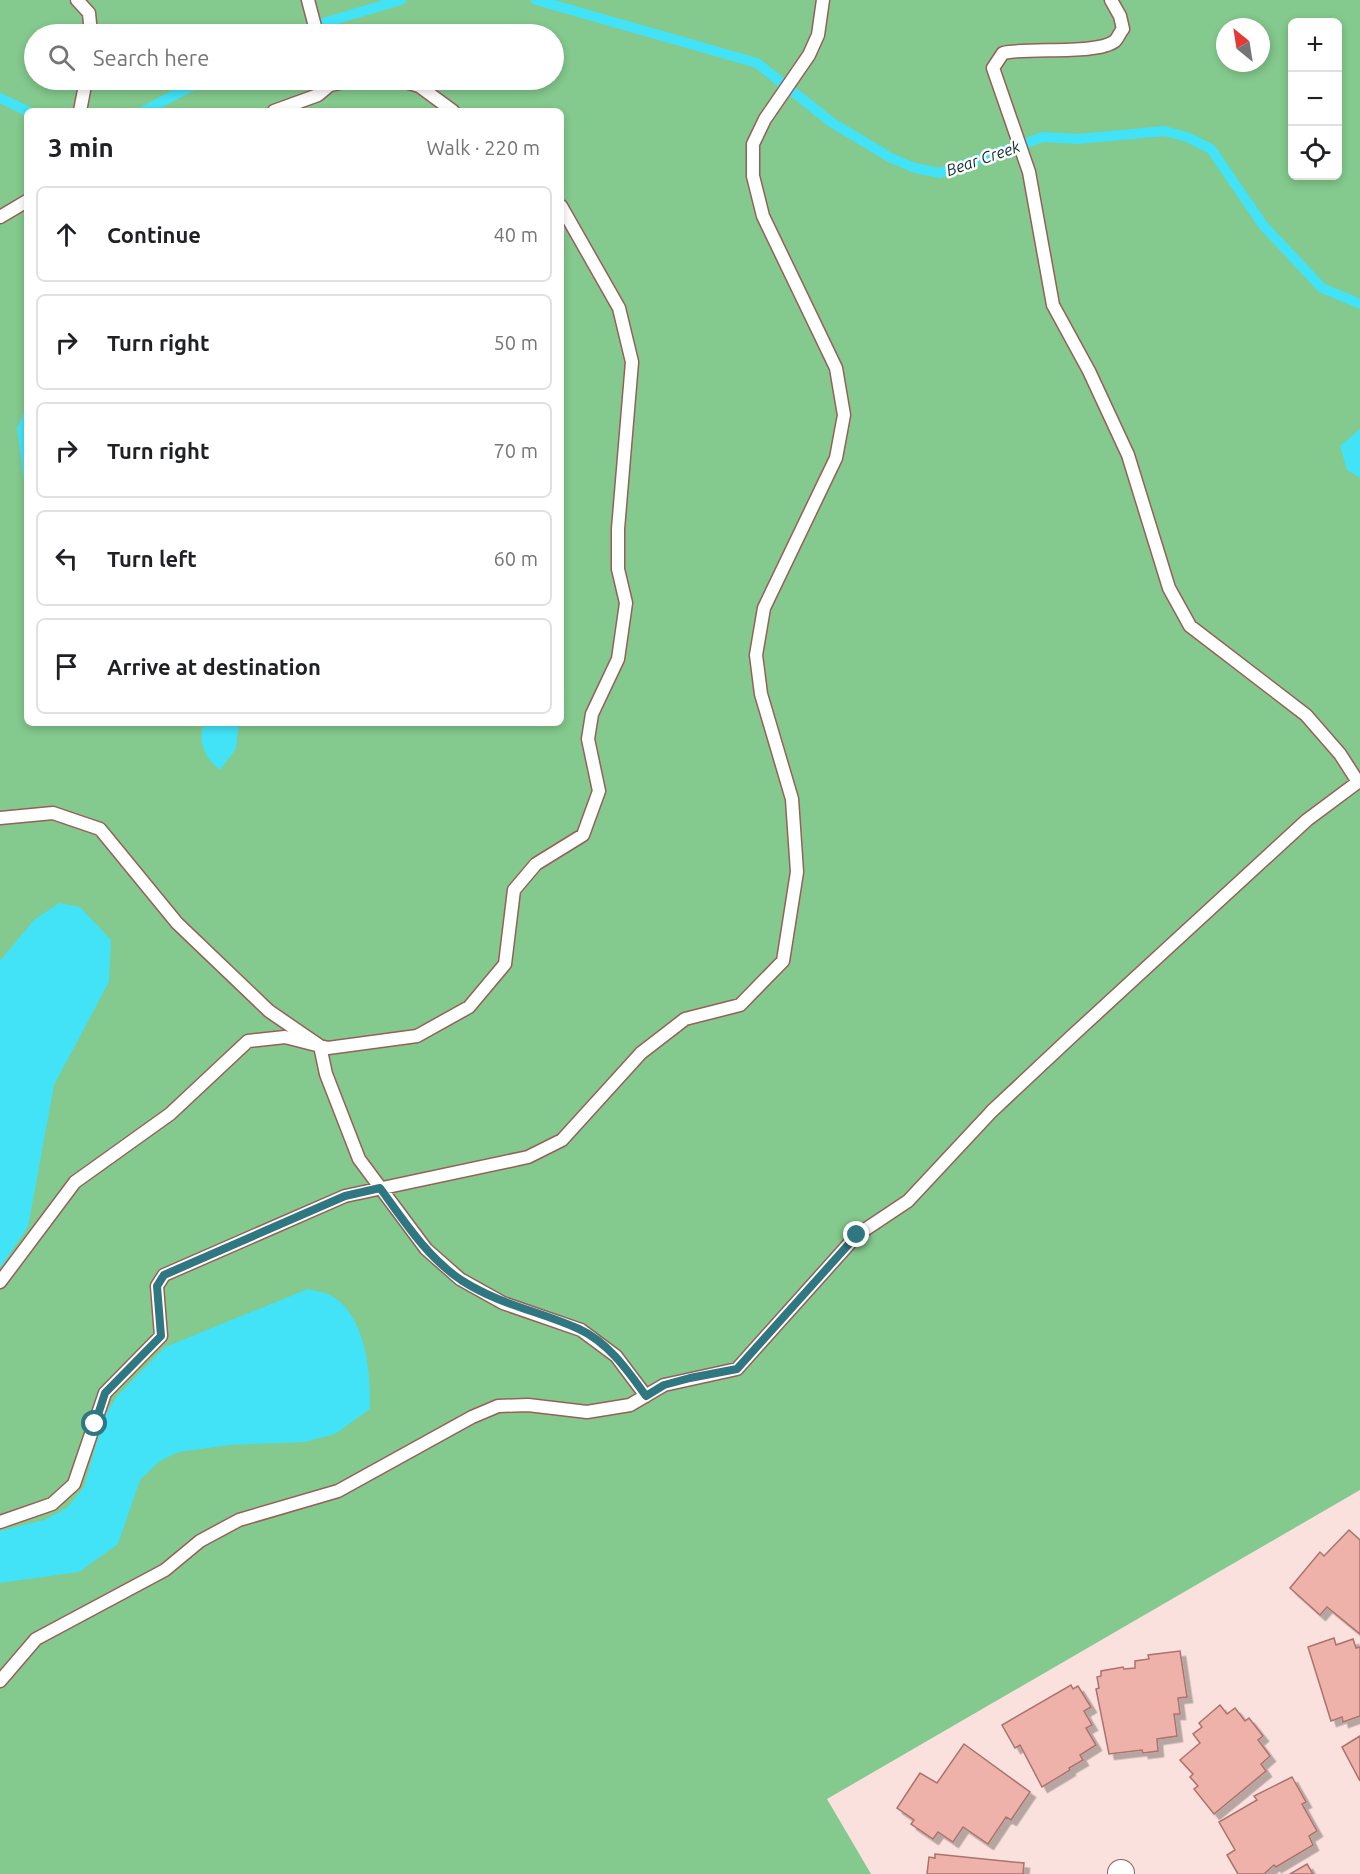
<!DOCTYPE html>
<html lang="en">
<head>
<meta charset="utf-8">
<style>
  :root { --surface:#fff; --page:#f2f2f2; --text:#202124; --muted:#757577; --line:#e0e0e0 }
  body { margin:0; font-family:Ubuntu,sans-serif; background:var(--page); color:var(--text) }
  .controls { position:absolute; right:18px; top:18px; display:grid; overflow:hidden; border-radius:9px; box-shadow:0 3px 9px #0003 }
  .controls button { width:54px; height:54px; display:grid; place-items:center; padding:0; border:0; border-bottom:2px solid var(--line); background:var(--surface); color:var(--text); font:30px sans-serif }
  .compass { position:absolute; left:1216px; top:18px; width:54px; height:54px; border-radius:50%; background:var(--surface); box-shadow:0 3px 9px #0003; rotate:330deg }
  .stop { position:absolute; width:18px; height:18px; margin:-14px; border:4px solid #2f7781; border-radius:50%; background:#fff }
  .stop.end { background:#2f7781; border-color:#fff; box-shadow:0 2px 6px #0008 }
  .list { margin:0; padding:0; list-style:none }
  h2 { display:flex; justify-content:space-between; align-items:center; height:78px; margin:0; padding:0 24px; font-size:26px }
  h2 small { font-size:20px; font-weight:400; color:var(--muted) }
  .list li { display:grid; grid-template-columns:39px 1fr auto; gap:18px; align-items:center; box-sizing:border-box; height:96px; margin:0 12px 12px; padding:0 12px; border:2px solid var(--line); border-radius:9px }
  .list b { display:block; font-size:22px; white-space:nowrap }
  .list em { font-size:20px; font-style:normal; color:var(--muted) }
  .icon { flex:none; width:33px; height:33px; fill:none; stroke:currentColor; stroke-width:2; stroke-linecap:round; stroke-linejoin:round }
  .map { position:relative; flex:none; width:1360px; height:1874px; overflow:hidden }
  .search { position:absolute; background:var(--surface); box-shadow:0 3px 9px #0003; left:24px; top:24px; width:540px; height:66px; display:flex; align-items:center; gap:15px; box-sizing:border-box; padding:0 21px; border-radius:33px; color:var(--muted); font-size:22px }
  .panel { position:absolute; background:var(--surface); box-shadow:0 3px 9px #0003; left:24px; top:108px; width:540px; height:618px; border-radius:9px }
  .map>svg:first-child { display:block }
  .green { fill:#84c98d; fill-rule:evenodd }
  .water { fill:#42e3f7 }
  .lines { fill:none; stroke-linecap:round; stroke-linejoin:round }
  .stream { stroke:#42e3f7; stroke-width:10 }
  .building { fill:#eeb2aa; stroke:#aa736c; stroke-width:1.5; filter:url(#shadow) }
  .service-casing { stroke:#96605a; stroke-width:15 }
  .minor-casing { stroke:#96605a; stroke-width:28 }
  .service { stroke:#fff; stroke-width:12 }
  .minor { stroke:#fff; stroke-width:26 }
  .route { stroke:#2f7781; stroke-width:8 }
  .labels { text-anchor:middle; stroke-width:5; stroke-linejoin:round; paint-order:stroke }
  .water-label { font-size:16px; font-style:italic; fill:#0d2f33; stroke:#fff }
</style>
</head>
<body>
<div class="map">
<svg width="1360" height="1874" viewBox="0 0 1360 1874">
  <defs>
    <filter id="shadow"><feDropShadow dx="5.5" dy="5.5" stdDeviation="0" flood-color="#0004"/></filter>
  </defs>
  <rect width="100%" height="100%" fill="#fae1dd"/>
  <path class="green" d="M0 0H1360V1490L827 1799 871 1874H0ZM1292 22H1338V176H1292ZM1225 27H1261V63H1225ZM34 34H554V80H34ZM27 111H561V723H27Z"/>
  <path class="water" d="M27 406V505L17 428Z
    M1360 429V478L1347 470 1340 446Z
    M204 723H239L236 749 220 770C205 758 197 742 204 723Z
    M59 903 80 907 111 940 109 982 54 1085 28 1227 0 1268V961L34 920Z
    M308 1289C315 1291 324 1292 330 1295 366 1313 371 1374 370 1409L335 1434 305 1442 230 1445 179 1452 160 1461 140 1480 118 1544 79 1572 0 1583V1531L44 1520 67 1508 84 1487 104 1417 117 1396 165 1347Z"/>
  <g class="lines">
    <path class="stream" d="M536 0 757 63 831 122 891 158 915 168 940 173 1043 137 1078 139 1164 131 1187 137 1211 149 1263 225 1322 288 1360 304
      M286 34 401 0
      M0 98 27 111
      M144 111 203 80"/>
  </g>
  <path class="building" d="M1349 1530 1360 1540V1634L1327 1607 1320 1615 1290 1588 1320 1552 1324 1556Z
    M1334 1638 1336 1645 1353 1639 1356 1648 1360 1647V1716L1343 1722 1342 1717 1331 1721 1308 1647Z
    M1180 1651 1187 1697 1178 1698 1180 1714H1174L1177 1736 1157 1739 1158 1751 1143 1753 1142 1750 1109 1754 1096 1689 1099 1688 1097 1677 1101 1676V1671L1123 1667 1124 1669 1135 1668V1661L1149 1659 1148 1655Z
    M1071 1685 1073 1689 1078 1686 1091 1707 1084 1711 1092 1725 1086 1728 1096 1745 1080 1755 1083 1760 1069 1768 1070 1770 1042 1787 1020 1745 1015 1748 1002 1725Z
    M1220 1705 1227 1714 1235 1708 1245 1721 1249 1718 1263 1736 1258 1740 1270 1756 1261 1764 1266 1771 1214 1814 1194 1789 1198 1786 1190 1777 1193 1774 1180 1760 1200 1743 1193 1734 1202 1727 1199 1723Z
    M1360 1736V1781L1342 1747Z
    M964 1744 1030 1792 1011 1820 1006 1817 988 1844 963 1827 953 1842 938 1832 933 1839 911 1824 914 1820 897 1808 920 1773 937 1783Z
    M1292 1777 1306 1802 1302 1804 1317 1831 1309 1836 1313 1845 1276 1867 1274 1865 1264 1874H1238L1227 1855 1235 1850 1219 1822 1257 1800 1254 1796Z
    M935 1854 1024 1863 1023 1874H927L929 1857 935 1858Z
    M1307 1864 1313 1874H1290Z"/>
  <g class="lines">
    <g class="service-casing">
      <path id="service" d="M77 0 89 13 91 34
        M308 0 317 34
        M399 80 419 86 453 111
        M80 111 86 80
        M274 111 318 95 330 85 355 80
        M0 217 27 201
        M0 818 53 813 100 829 177 923 269 1011 320 1046 326 1074 359 1159 426 1249 460 1279 503 1303 581 1330 616 1356 646 1396
        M0 1282 75 1182 170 1114 248 1041 285 1037 328 1048 417 1036 469 1007 505 964 514 890 536 864 583 835 599 791 588 739 592 714 618 659 626 603 618 569V529L632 362 619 308 561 206
        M0 1522 52 1504 74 1484 105 1393 161 1336 157 1286 164 1275 345 1196 528 1157 562 1140 641 1053 685 1019 740 1005 783 961 797 872 792 799 761 694 756 655 764 608 836 458 844 415 836 368 763 216 753 176V144L765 119 809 55 818 35 823 0
        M0 1681 36 1639 165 1570 200 1541 239 1520 338 1491 472 1417 498 1406 528 1405 587 1412 630 1405 664 1385 737 1369 857 1235 908 1201 992 1111 1072 1036 1307 820 1358 782 1340 754 1306 715 1190 626 1169 588 1128 455 1089 371 1053 305 1029 172 993 68 1003 53C1029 47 1097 55 1115 41 1118 38 1120 32 1123 29L1120 16 1111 0"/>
    </g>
    <g class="minor-casing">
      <path id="minor" d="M1121 1873V1874"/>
    </g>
    <use href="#service" class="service"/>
    <use href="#minor" class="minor"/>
  </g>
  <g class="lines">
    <path class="route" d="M95 1424 105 1393 161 1336 157 1286 164 1275 345 1196 380 1188C404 1221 427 1257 461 1280 502 1306 537 1310 579 1329 608 1342 628 1371 646 1396L664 1385 690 1378 737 1369 857 1235"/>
  </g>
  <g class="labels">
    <g class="water-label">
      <text transform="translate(983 158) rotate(-19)" y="6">Bear Creek</text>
    </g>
  </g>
</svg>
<div class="controls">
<button>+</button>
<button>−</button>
<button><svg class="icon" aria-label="locate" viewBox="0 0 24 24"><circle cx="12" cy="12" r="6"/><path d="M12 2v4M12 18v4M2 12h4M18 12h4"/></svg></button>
</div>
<svg class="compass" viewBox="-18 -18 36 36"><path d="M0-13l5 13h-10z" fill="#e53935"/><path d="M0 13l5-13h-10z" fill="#757577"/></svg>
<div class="stop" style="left:95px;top:1424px"></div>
<div class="stop end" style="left:857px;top:1235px"></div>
<div class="search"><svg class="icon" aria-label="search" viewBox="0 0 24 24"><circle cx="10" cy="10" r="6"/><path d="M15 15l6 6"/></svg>Search here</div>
<section class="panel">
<h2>3 min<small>Walk · 220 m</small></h2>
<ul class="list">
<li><svg class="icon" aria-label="ahead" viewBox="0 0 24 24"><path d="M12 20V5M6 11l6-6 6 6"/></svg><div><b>Continue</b></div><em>40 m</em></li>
<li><svg class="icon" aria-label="right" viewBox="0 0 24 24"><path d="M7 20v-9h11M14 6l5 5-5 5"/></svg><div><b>Turn right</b></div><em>50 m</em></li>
<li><svg class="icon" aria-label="right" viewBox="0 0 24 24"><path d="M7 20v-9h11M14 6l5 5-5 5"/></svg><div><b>Turn right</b></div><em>70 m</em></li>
<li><svg class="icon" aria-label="left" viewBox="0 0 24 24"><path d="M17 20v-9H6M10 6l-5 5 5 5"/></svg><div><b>Turn left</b></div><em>60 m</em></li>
<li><svg class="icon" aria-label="arrive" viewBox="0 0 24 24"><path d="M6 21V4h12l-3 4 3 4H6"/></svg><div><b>Arrive at destination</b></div></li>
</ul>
</section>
</div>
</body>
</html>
